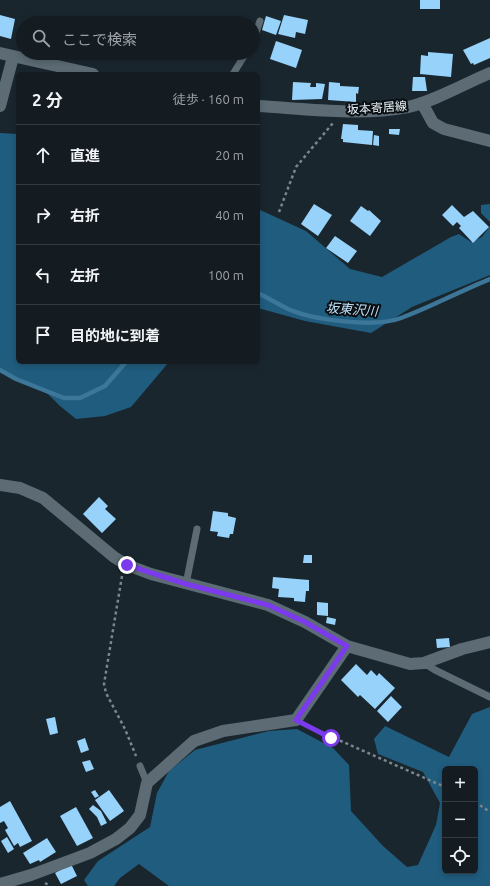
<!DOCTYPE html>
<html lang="ja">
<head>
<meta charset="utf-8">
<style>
  :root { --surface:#141c22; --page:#21292f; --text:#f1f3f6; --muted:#9da1a5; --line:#333a40 }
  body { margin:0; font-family:Ubuntu,"Noto Sans JP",sans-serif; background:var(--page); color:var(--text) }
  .controls { position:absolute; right:12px; bottom:12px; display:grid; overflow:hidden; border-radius:6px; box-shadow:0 2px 6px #0003 }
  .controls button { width:36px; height:36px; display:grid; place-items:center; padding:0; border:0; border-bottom:1px solid var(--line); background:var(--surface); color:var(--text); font:20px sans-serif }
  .stop { position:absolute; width:12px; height:12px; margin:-9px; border:3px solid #7c3aed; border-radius:50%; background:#fff }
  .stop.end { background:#7c3aed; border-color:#fff; box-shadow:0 1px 4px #0008 }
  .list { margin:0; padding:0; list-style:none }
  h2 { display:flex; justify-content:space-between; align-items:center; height:52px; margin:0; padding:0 16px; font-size:17px }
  h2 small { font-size:13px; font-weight:400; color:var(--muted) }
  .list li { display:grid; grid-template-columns:26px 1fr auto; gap:12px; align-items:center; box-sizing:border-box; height:60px; padding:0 16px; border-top:1px solid var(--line) }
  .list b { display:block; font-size:15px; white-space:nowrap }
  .list em { font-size:13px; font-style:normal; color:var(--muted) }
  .icon { flex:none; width:22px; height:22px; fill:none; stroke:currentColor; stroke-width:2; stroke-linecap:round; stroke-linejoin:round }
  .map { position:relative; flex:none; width:490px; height:886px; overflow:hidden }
  .search { position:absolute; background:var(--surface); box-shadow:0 2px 6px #0003; left:16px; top:16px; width:244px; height:44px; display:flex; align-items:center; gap:10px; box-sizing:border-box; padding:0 14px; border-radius:22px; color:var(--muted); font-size:15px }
  .panel { position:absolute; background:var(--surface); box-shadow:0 2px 6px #0003; left:16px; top:72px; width:244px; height:292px; border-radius:6px }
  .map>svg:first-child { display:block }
  .forest { fill:#205c7e; fill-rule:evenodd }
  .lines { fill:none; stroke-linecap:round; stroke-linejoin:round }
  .stream { stroke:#3c7699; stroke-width:4.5 }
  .building { fill:#96d2f9 }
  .path { stroke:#7b868d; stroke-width:2.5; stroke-dasharray:3 3; stroke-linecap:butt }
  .lane { stroke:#5c6b74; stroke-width:7 }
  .street { stroke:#5c6b74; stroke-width:12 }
  .secondary { stroke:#5c6b74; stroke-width:12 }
  .route { stroke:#7c3aed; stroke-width:5 }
  .labels { text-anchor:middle; stroke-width:4; stroke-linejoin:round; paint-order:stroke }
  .street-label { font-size:12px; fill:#edf6fb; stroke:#090e12 }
  .water-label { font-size:13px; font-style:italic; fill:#c0e0f6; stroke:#090e12 }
</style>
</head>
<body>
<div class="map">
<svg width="490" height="886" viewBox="0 0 490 886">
  <rect width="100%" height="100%" fill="#1a262e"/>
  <path class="forest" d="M0 133 18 134V362H169L131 407 105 416 76 419 60 406 43 389 0 370Z
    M490 204V222L481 213V205Z
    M258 209 306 231 350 269 382 277 451 237 459 234 471 242 482 237 490 226V275L412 307 371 333 305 321 258 308Z
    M490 707V886H169L139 864 120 878 114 886H88L84 880 98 861 150 827 157 793 169 771 195 750 269 731 297 729 333 748 349 765 351 811 383 846 407 867 418 865 436 825 440 803 423 772 378 754 374 739 385 726 449 757 472 714ZM445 769H475V871H445Z"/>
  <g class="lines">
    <path class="stream" d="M258 293C268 298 278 304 288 309 313 320 375 328 401 318 431 307 460 291 490 279
      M0 370 16 379 64 398H80L105 386 126 362"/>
  </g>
  <path class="building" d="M420 0H440V9H420Z
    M0 15 15 19 11 39 0 36Z
    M284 15 308 20 305 34 296 32 295 38 278 34Z
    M266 16 281 21 276 35 262 30Z
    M490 38V58L474 65 473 63 471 64 463 50Z
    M276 41 302 50 296 68 270 59Z
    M428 52 453 54 451 77 420 74 421 55 428 56Z
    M69 53H96L94 59Z
    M413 77H425L427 91H412Z
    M293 82 311 83 310 87H316V83L325 84 322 99 292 100Z
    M329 82 340 83V86L359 87 358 94 356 93V102L328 100Z
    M343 124 358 125V130L373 131 372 145 343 142V139H341Z
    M389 129H400L399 135 389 134Z
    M374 135 379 136V146L373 145Z
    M314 204 332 215 318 236 301 224Z
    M452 205 464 217 473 211 489 227 473 243 459 228 461 226 457 222 453 226 442 215Z
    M361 206 368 211 369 210 381 221 370 236 350 221Z
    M335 236 357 251 348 263 326 248Z
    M99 497 108 506 105 509 116 519 102 533 83 514Z
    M213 511 228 513V516L236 518 233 534H230L229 538 217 536 218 532 210 531Z
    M304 555H312V563H303Z
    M273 577 309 580V591H306L305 602 294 601V598L278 597 279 589 272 588Z
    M317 602 328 603V616L317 615Z
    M327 617 336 619 335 625 326 623Z
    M449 638 450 647 437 648 436 639Z
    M356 664 367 675 371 670 377 676 379 673 395 688 375 709 360 695 358 697 341 680Z
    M391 696 402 707 388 722 377 711Z
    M55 717 58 733 50 735 46 719Z
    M85 738 89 750 81 753 77 741Z
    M90 760 94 769 86 772 82 762Z
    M95 790 99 796 95 798 91 792Z
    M109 790 124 811 110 821 95 800Z
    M10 801 32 841 20 847 18 843 14 846 5 830 8 828 4 821 0 823V807Z
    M93 805 101 811 107 823 101 826 97 817 89 809Z
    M76 807 93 838 77 846 60 816Z
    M7 837 14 849 8 853 1 841Z
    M47 838 56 852 40 862 39 860 30 864 23 853Z
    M71 864 77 876 61 884 55 873Z"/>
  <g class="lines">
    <path class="path" d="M279 212 296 167 333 123
      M122 576 104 684 106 693 125 729 136 756
      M307 726 445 787
      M475 802 490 812
      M45 883 50 886"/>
    <path class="lane" d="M253 41 260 21
      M233 74 246 53
      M186 584 197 529
      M424 663 435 670 490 697
      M140 766 147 783"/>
    <path class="street" d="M422 103 433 123 444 129 490 141
      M0 106 13 57
      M0 485 20 488 43 498 114 557 127 565 151 574 268 605 305 622 347 646 410 664 424 663 462 649 490 642
      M0 884 31 875 90 853 116 839 130 828 140 815 147 783 194 741 223 731 296 720 347 646"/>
    <path class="secondary" d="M0 53 93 74
      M258 106C307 109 359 116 408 107 433 102 466 83 490 73"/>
  </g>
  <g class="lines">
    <path class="route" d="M127 565 186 584 268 605 305 622 347 646 296 720 331 738"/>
  </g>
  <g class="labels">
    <g class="street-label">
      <text transform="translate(377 108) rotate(-4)" y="4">坂本寄居線</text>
    </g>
    <g class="water-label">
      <text transform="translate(352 309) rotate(4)" y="5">坂東沢川</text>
    </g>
  </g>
</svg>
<div class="controls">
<button>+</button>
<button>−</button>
<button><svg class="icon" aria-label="locate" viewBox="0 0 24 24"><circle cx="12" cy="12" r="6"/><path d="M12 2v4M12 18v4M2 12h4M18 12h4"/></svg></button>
</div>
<div class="stop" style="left:331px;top:738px"></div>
<div class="stop end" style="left:127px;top:565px"></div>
<div class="search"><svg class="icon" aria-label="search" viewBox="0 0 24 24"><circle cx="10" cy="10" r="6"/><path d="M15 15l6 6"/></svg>ここで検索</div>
<section class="panel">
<h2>2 分<small>徒歩 · 160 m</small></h2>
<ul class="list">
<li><svg class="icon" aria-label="ahead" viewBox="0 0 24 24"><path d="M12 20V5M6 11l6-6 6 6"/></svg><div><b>直進</b></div><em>20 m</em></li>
<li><svg class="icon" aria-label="right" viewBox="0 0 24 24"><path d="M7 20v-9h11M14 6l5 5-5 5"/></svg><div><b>右折</b></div><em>40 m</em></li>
<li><svg class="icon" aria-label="left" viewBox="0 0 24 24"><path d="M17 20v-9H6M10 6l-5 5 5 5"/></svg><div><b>左折</b></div><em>100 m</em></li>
<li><svg class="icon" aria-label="arrive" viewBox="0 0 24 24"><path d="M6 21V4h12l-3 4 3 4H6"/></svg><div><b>目的地に到着</b></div></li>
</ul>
</section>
</div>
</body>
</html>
